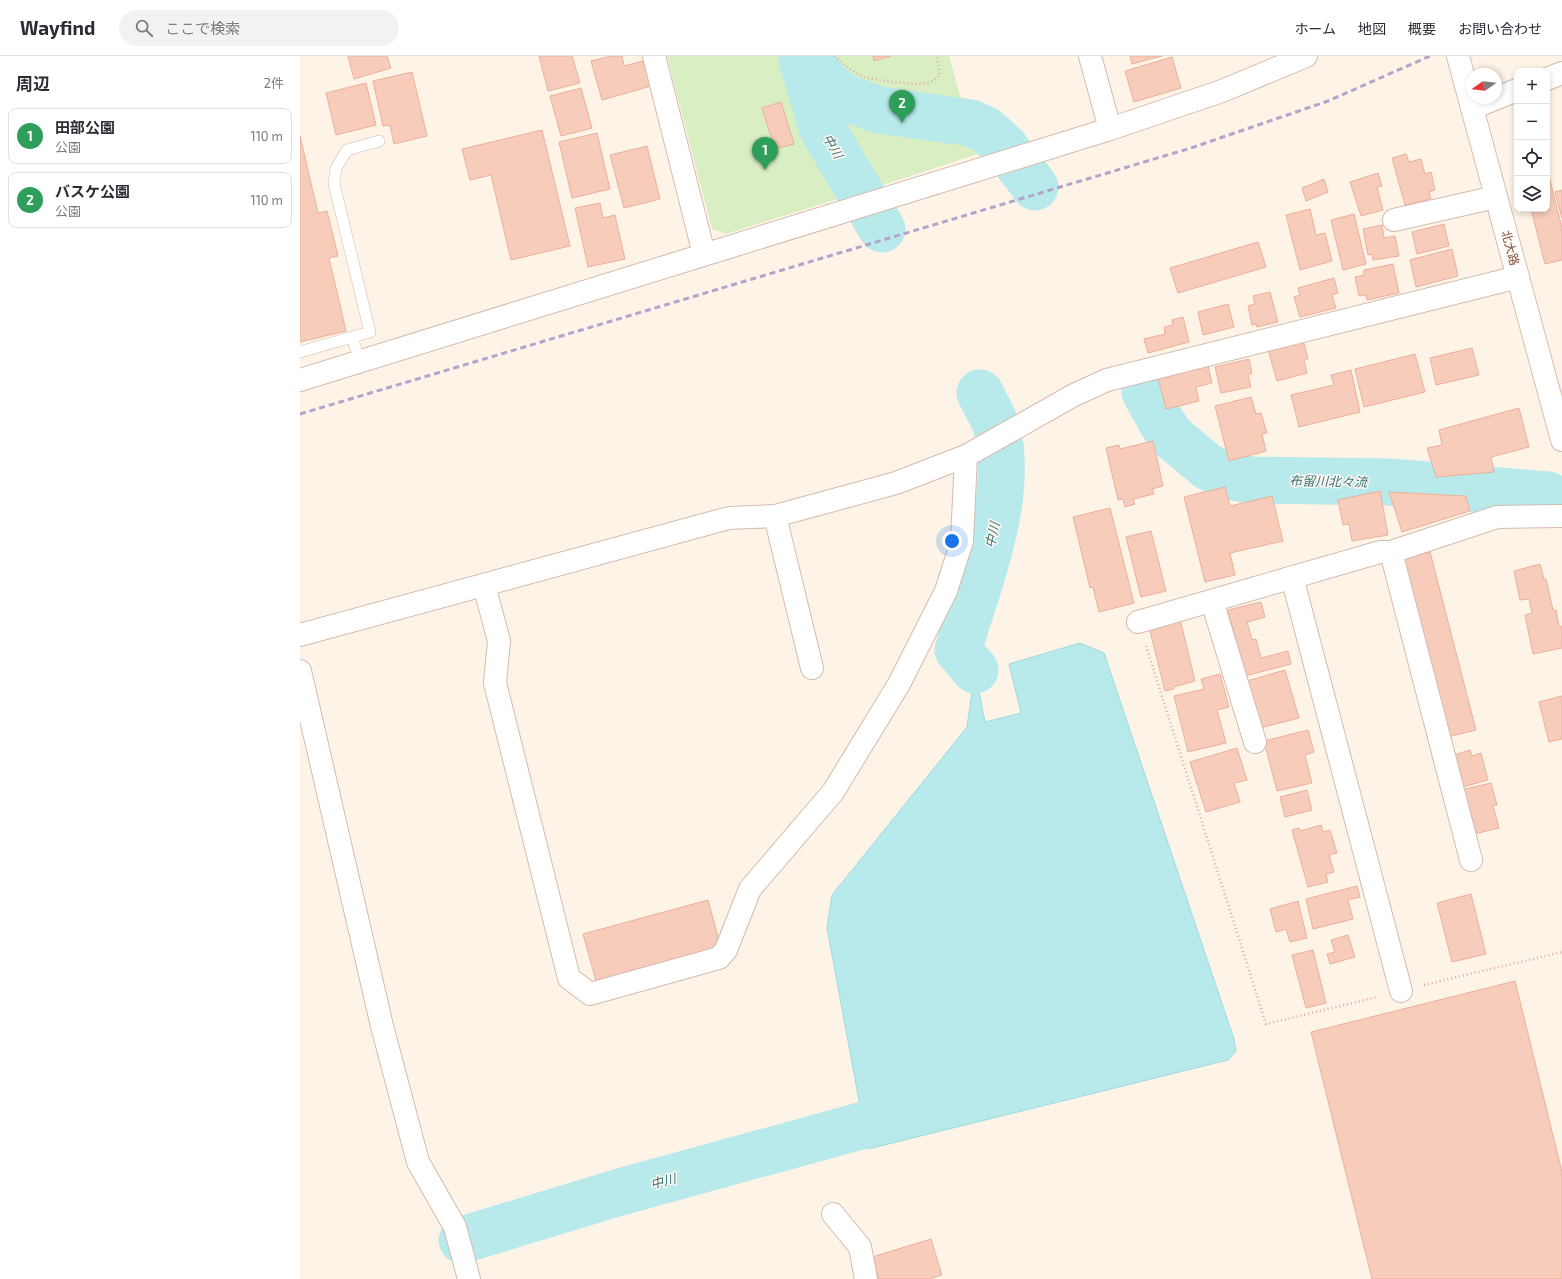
<!DOCTYPE html>
<html lang="ja">
<head>
<meta charset="utf-8">
<style>
  :root { --surface:#fff; --page:#f2f2f3; --text:#2b2b33; --muted:#7c7c81; --line:#e1e1e2; --accent:#f55340 }
  body { margin:0; font-family:"Exo 2","Noto Sans JP",sans-serif; background:var(--page); color:var(--text) }
  .controls { position:absolute; right:12px; top:12px; display:grid; overflow:hidden; border-radius:8px; box-shadow:0 2px 6px #0003 }
  .controls button { width:36px; height:36px; display:grid; place-items:center; padding:0; border:0; border-bottom:1px solid var(--line); background:var(--surface); color:var(--text); font:20px sans-serif }
  .compass { position:absolute; left:1166px; top:12px; width:36px; height:36px; border-radius:50%; background:var(--surface); box-shadow:0 2px 6px #0003; rotate:256deg }
  .you { position:absolute; left:652px; top:485px; width:14px; height:14px; margin:-10px; border:3px solid #fff; border-radius:50%; background:#1a73e8; box-shadow:0 0 0 6px #1a73e833 }
  .badge { display:grid; place-items:center; width:26px; height:26px; border-radius:50%; background:var(--accent); color:#fff; font-size:13px; font-weight:700 }
  .pin { position:absolute; translate:-50% -33px; filter:drop-shadow(0 1px 2px #0008) }
  .pin::after { content:''; position:absolute; top:21px; width:14px; height:12px; background:inherit; clip-path:polygon(0 0,100% 0,50% 100%) }
  .list { margin:0; padding:0; list-style:none }
  h2 { display:flex; justify-content:space-between; align-items:center; height:52px; margin:0; padding:0 16px; font-size:17px }
  h2 small { font-size:13px; font-weight:400; color:var(--muted) }
  .list li { display:grid; grid-template-columns:26px 1fr auto; gap:12px; align-items:center; box-sizing:border-box; height:56px; margin:0 8px 8px; padding:0 8px; border:1px solid var(--line); border-radius:8px }
  .list b { display:block; font-size:15px; white-space:nowrap }
  .list p { margin:0; font-size:13px; white-space:nowrap; color:var(--muted) }
  .list em { font-size:13px; font-style:normal; color:var(--muted) }
  .icon { flex:none; width:22px; height:22px; fill:none; stroke:currentColor; stroke-width:2; stroke-linecap:round; stroke-linejoin:round }
  .map { position:relative; flex:none; width:1262px; height:1223px; overflow:hidden }
  header { display:flex; align-items:center; gap:24px; box-sizing:border-box; height:56px; padding:0 20px; background:var(--surface); border-bottom:1px solid var(--line) }
  header strong { font-size:19px }
  nav { display:flex; gap:22px; margin-inline-start:auto; font-size:14px }
  .search { width:280px; height:36px; background:var(--page); display:flex; align-items:center; gap:10px; box-sizing:border-box; padding:0 14px; border-radius:22px; color:var(--muted); font-size:15px }
  main { display:flex }
  aside { flex:1; background:var(--surface) }
  .map>svg:first-child { display:block }
  .green { fill:#daeec3 }
  .water { fill:#b8eaeb; stroke:#9edbde }
  .lines { fill:none; stroke-linecap:round; stroke-linejoin:round }
  .river { stroke:#b8eaeb; stroke-width:47 }
  .building { fill:#f7ccbb; stroke:#ecb09a }
  .lane-casing { stroke:#d5bbae; stroke-width:12 }
  .street-casing { stroke:#d5bbae; stroke-width:24 }
  .secondary-casing { stroke:#dabcad; stroke-width:24 }
  .path { stroke:#ddaf9e; stroke-width:2.5; stroke-dasharray:1 3; stroke-linecap:butt }
  .lane { stroke:#fff; stroke-width:11 }
  .street { stroke:#fff; stroke-width:22 }
  .secondary { stroke:#fff; stroke-width:22 }
  .rail { stroke:#b4a3cb; stroke-width:3; stroke-dasharray:6 4; stroke-linecap:butt }
  .labels { text-anchor:middle; stroke-width:3; stroke-linejoin:round; paint-order:stroke }
  .street-label { font-size:12px; fill:#7c5448; stroke:#fff7ef }
  .water-label { font-size:13px; font-style:italic; fill:#36777b; stroke:#fff7ef }
</style>
</head>
<body>
<header>
<strong>Wayfind</strong>
<div class="search"><svg class="icon" aria-label="search" viewBox="0 0 24 24"><circle cx="10" cy="10" r="6"/><path d="M15 15l6 6"/></svg>ここで検索</div>
<nav><a>ホーム</a><a>地図</a><a>概要</a><a>お問い合わせ</a></nav>
</header>
<main>
<aside>
<h2>周辺<small>2件</small></h2>
<ul class="list">
<li><span class="badge" style="background:#2e9e5b">1</span><div><b>田部公園</b><p>公園</p></div><em>110 m</em></li>
<li><span class="badge" style="background:#2e9e5b">2</span><div><b>バスケ公園</b><p>公園</p></div><em>110 m</em></li>
</ul>
</aside>
<div class="map">
<svg width="1262" height="1223" viewBox="0 0 1262 1223">
  <rect width="100%" height="100%" fill="#fef3e7"/>
  <path class="green" d="M367 0H492L520 89 547 140 426 178 412 173Z
    M509 0H649L665 57 696 92 565 135 534 78Z"/>
  <path class="water" d="M780 587 804 597 934 983 936 995 928 1004 568 1093 527 872 532 839 667 671 675 614 685 666 721 657 709 608Z"/>
  <g class="lines">
    <path class="river" d="M506 0 524 24 541 40 579 54 671 67 686 74 704 90 735 131
      M502 4 523 74 582 173
      M845 336 862 367 872 381 908 411 928 420 951 424 1089 426 1248 439
      M675 614 658 594C678 528 714 442 697 373 694 361 685 348 680 337
      M162 1184 320 1136 564 1069"/>
  </g>
  <path class="building" d="M48 0H87L91 12 54 23Z
    M239 0H272L280 27 248 35Z
    M311 0H322L324 10 343 5 351 30 302 44 291 5Z
    M573 0H591L574 5Z
    M830 0H862L832 8Z
    M872 1 881 32 834 46 825 15Z
    M112 16 127 80 94 88 90 69 83 70 73 25Z
    M66 27 76 69 36 79 26 37Z
    M281 32 292 72 261 80 250 40Z
    M481 46 494 88 475 93 462 52Z
    M242 74 270 190 211 204 191 119 170 124 162 93Z
    M297 77 310 133 272 142 259 86Z
    M0 80 18 157 27 155 38 200 29 202 46 275 0 286Z
    M347 90 360 143 324 152 310 99Z
    M1106 98 1109 106 1121 103 1125 118 1131 116 1135 134 1129 136 1131 143 1105 149 1092 102Z
    M1247 112 1262 172V204L1245 208 1231 153H1247Z
    M1078 117 1082 130 1077 131 1083 154 1061 160 1050 126Z
    M1024 123 1028 136 1006 145 1002 132Z
    M1262 134V162L1255 136Z
    M300 147 303 162 315 159 325 203 288 211 275 152Z
    M1010 153 1016 179 1025 177 1032 205 1000 214 986 159Z
    M1054 158 1066 208 1043 214 1031 164Z
    M1144 168 1149 190 1117 198 1112 176Z
    M1082 169 1084 182 1095 180 1099 200 1073 204 1072 198 1068 199 1063 173Z
    M958 186 966 211 878 237 870 212Z
    M1152 193 1158 220 1116 231 1110 204Z
    M1093 208 1099 237 1067 244 1066 239 1059 240 1055 221 1064 219V214Z
    M1034 222 1038 237 1032 239 1036 252 1000 261 994 241 1000 239 998 232Z
    M970 236 978 266 957 271 956 268 952 269 948 250 955 248 953 240Z
    M928 248 934 271 903 279 898 256Z
    M883 261 889 286 848 297 844 283 865 278 864 271 873 269 872 264Z
    M1003 284 1008 303 1004 304 1007 317 977 325 968 293Z
    M1172 292 1179 319 1136 329 1130 302Z
    M1115 298 1125 336 1064 351 1055 313Z
    M949 303 952 317 948 319 951 331 921 337 915 311Z
    M908 310 912 327 896 331 899 345 866 353 858 322Z
    M1051 314 1060 356 999 371 991 339 1034 329 1031 319Z
    M951 341 956 358 961 357 967 377 962 378 966 395 929 405 915 350Z
    M1219 352 1229 391 1191 401 1194 416 1136 421 1127 392 1142 389 1139 374Z
    M853 385 863 430 852 433 854 438 833 443 835 448 825 451 823 443 818 444 806 392 819 389 820 393Z
    M925 431 930 450 972 440 983 485 930 497 935 519 905 526 884 441Z
    M1080 435 1088 479 1052 485 1049 468 1043 469 1038 444Z
    M1089 436 1166 440 1170 455 1102 476Z
    M810 452 834 547 799 556 793 531 790 532 773 461Z
    M851 475 866 535 841 541 826 481Z
    M1130 496 1176 674 1144 682 1098 504Z
    M1240 508 1244 523H1246L1253 554H1256L1259 571 1262 570V592L1233 598 1225 559 1232 557 1229 543 1220 544 1214 515Z
    M961 546 965 561 947 566 952 584 956 583 961 602 988 595 991 608 945 620 928 554Z
    M880 563 895 625 873 631 874 633 865 635 849 571Z
    M985 614 999 662 960 672 947 625Z
    M920 618 929 651 917 654 926 687 888 696 874 640 904 633 901 623Z
    M1262 640V683L1249 686 1239 646Z
    M1008 674 1014 696 1005 699 1012 727 977 735 964 685Z
    M937 692 947 724 934 727 940 746 906 756 890 706Z
    M1170 694 1172 700 1181 697 1188 724 1162 731 1154 699Z
    M1191 727 1197 749 1193 750 1199 772 1174 778 1161 734Z
    M1007 734 1012 754 985 761 980 741Z
    M1021 769 1023 776 1030 774 1037 797 1029 799 1034 816 1026 818 1028 826 1008 831 992 774 999 772 1000 775Z
    M1057 830 1060 841 1048 844 1053 863 1013 873 1006 843Z
    M1171 838 1186 898 1152 906 1137 847Z
    M408 844 421 892 296 925 283 878Z
    M998 845 1007 882 990 886 986 873 976 876 970 853Z
    M1048 879 1055 901 1030 908 1027 898 1035 896 1031 884Z
    M1013 894 1026 947 1006 952 992 899Z
    M1215 925 1262 1116V1223H1072L1011 976Z
    M631 1183 642 1219 629 1223H579L572 1201Z"/>
  <g class="lines">
    <g class="lane-casing">
      <path id="lane" d="M52 281 60 305
        M0 296 70 276 34 128 36 112 47 94 79 85"/>
    </g>
    <g class="street-casing">
      <path id="street" d="M354 0 404 198
        M790 0 810 73
        M1247 23 1262 17
        M1172 52 1217 34
        M1094 164 1196 141
        M0 324 810 73 922 35 1006 0
        M475 460 512 612
        M1091 496 1171 804
        M992 521 1101 935
        M184 529 199 585 195 627 269 922 290 938 419 902 426 894 450 833 533 736 599 628 646 535 662 485 666 400
        M912 545 955 686
        M838 566 1080 496H1091L1197 461 1262 460
        M0 579 429 462 475 460 596 427 666 400 774 339 807 324 1218 221
        M0 615 82 970 118 1106 155 1171 169 1223
        M533 1158 560 1191 566 1223"/>
    </g>
    <g class="secondary-casing">
      <path id="secondary" d="M1158 0 1262 384"/>
    </g>
    <path class="path" d="M535 0C543 8 551 15 562 20 572 24 617 30 627 27 632 26 635 23 640 19L637 0
      M846 590 966 968 1077 941
      M1124 929 1262 896"/>
    <use href="#lane" class="lane"/>
    <use href="#street" class="street"/>
    <use href="#secondary" class="secondary"/>
    <path class="rail" d="M0 358 891 92 1028 45 1130 0"/>
  </g>
  <g class="labels">
    <g class="street-label">
      <text transform="translate(1210 192) rotate(75)" y="4">北大路</text>
    </g>
    <g class="water-label">
      <text transform="translate(533 90) rotate(60)" y="5">中川</text>
      <text transform="translate(1028 425) rotate(1)" y="5">布留川北々流</text>
      <text transform="translate(692 479) rotate(-77)" y="5">中川</text>
      <text transform="translate(363 1125) rotate(-15)" y="5">中川</text>
    </g>
  </g>
</svg>
<div class="controls">
<button>+</button>
<button>−</button>
<button><svg class="icon" aria-label="locate" viewBox="0 0 24 24"><circle cx="12" cy="12" r="6"/><path d="M12 2v4M12 18v4M2 12h4M18 12h4"/></svg></button>
<button><svg class="icon" aria-label="layers" viewBox="0 0 24 24"><path d="M12 4l9 5-9 5-9-5zM3 14l9 5 9-5"/></svg></button>
</div>
<svg class="compass" viewBox="-18 -18 36 36"><path d="M0-13l5 13h-10z" fill="#e53935"/><path d="M0 13l5-13h-10z" fill="#7c7c81"/></svg>
<div class="you"></div>
<div class="pin badge" style="left:465px;top:114px;background:#2e9e5b">1</div>
<div class="pin badge" style="left:602px;top:67px;background:#2e9e5b">2</div>
</div>
</main>
</body>
</html>
